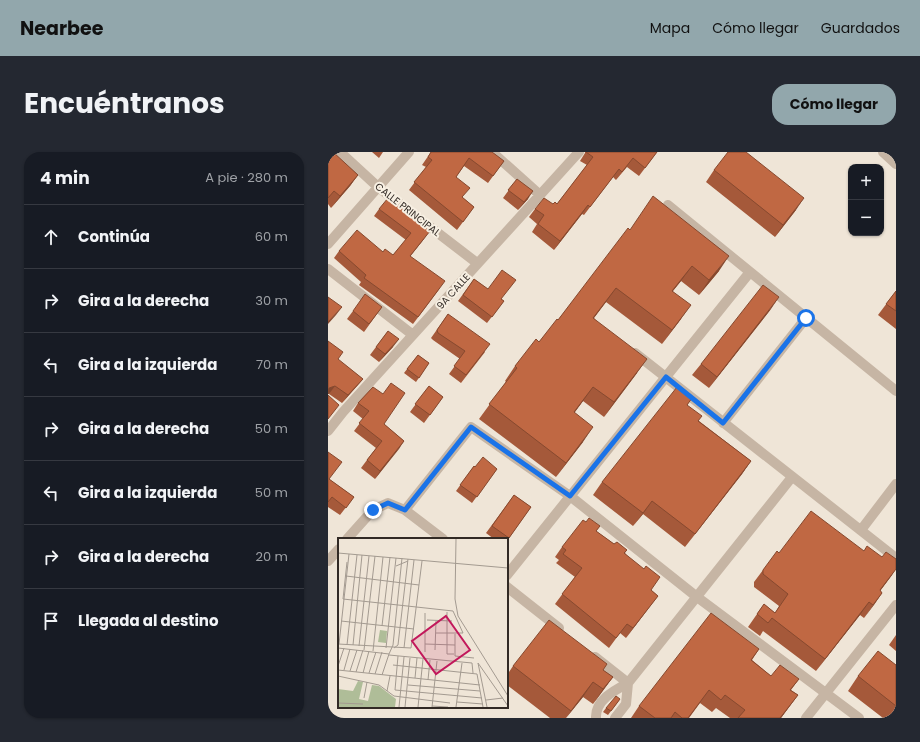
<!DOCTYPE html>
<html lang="es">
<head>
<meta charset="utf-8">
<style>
  :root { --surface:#171b24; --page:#242831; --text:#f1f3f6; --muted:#9ea1a6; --line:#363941; --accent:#92a7ac }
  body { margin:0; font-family:Poppins,sans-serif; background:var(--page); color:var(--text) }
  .controls { position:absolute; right:12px; top:12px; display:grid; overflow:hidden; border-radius:8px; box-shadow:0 1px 3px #0004 }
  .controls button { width:36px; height:36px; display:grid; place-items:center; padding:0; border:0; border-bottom:1px solid var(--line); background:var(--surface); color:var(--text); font:20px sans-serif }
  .stop { position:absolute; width:12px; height:12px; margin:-9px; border:3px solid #1a73e8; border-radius:50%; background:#fff }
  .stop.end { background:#1a73e8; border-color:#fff; box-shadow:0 1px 4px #0008 }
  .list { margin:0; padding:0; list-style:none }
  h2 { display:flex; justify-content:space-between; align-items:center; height:52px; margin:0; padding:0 16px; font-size:17px }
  h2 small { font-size:13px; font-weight:400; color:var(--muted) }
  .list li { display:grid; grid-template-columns:26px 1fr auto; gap:12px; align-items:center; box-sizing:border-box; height:64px; padding:0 16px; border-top:1px solid var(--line) }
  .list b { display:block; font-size:15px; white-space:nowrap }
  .list em { font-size:13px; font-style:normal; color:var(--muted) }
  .icon { flex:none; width:22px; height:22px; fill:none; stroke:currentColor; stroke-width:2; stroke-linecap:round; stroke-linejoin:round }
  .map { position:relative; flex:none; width:568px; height:566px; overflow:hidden; border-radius:16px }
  header { display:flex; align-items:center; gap:24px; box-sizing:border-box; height:56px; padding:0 20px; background:var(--accent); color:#111 }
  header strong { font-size:19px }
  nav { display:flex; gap:22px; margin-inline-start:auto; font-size:14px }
  .intro { display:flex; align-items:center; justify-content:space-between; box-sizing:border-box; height:96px; padding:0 24px }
  h1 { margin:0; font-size:28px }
  .button { padding:10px 18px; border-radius:16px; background:var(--accent); color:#111; font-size:14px; font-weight:700 }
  main { display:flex; gap:24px; padding:0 24px }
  aside { flex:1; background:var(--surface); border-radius:16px; box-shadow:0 1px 3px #0004 }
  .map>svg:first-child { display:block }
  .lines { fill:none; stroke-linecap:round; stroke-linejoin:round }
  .minor { stroke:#c6b5a4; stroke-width:10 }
  .wall { fill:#a5593a }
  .shaded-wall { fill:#86492f }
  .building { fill:#c06843; stroke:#86492f }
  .route { stroke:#1a73e8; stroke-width:5 }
  .labels { text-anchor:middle; stroke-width:4; stroke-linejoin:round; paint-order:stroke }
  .street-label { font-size:10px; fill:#322a25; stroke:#f7efe2 }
  .inset-road { fill:none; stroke:#a39a90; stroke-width:1 }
  .view { fill:#c2185b; fill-opacity:0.15; stroke:#c2185b; stroke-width:2 }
  .inset-edge { fill:none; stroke:#322a25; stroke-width:2 }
</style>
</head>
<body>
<header>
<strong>Nearbee</strong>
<nav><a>Mapa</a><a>Cómo llegar</a><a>Guardados</a></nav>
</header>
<div class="intro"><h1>Encuéntranos</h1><a class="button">Cómo llegar</a></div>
<main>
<aside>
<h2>4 min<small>A pie · 280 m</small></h2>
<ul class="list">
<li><svg class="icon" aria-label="ahead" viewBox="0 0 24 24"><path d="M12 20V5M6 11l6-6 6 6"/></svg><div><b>Continúa</b></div><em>60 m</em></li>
<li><svg class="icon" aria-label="right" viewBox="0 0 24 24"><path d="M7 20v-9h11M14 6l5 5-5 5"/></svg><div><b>Gira a la derecha</b></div><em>30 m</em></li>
<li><svg class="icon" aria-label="left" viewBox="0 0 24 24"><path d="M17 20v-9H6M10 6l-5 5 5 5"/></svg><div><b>Gira a la izquierda</b></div><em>70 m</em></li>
<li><svg class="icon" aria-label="right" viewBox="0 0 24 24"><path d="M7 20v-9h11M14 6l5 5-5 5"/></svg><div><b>Gira a la derecha</b></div><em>50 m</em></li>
<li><svg class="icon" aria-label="left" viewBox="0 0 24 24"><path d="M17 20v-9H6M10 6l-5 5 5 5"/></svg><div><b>Gira a la izquierda</b></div><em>50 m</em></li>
<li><svg class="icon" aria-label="right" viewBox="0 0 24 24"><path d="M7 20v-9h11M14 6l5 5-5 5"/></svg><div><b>Gira a la derecha</b></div><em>20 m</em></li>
<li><svg class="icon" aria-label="arrive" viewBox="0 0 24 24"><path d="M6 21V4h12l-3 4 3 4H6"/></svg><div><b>Llegada al destino</b></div></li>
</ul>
</aside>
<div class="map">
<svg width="568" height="566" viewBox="0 0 568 566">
  <rect width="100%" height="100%" fill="#efe5d7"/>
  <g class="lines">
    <path class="minor" d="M12 0 50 35 149 111
      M164 0 212 43
      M555 0 568 12
      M340 53 568 239
      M0 92 81 0
      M0 117 85 183
      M307 201 568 406
      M395 271 478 166
      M0 279 15 260 251 0
      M77 358 143 275 242 344 369 445 531 566
      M533 378 568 332
      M19 387 45 358 60 351 77 358 115 387
      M0 409 11 397
      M179 423 422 120
      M179 435 231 476
      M267 505 300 531
      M268 566C267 548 287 538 300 531L464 325
      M287 566 298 552 300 531
      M478 566 568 453"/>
  </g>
  <path class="wall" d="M0 0 30 23 22 34 3 56 0 52Z
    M44 0H55L51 6Z
    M103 0 176 9 160 31 136 14 128 25 135 46 146 55 129 78 81 38 98 15 94 13Z
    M257 0H329L311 24 299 15 288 28 285 25 256 63 254 62 226 98 204 80 209 72 201 65 207 57 229 52 259 13 252 9 257 1Z
    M386 18 468 58 447 85 378 30Z
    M189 27 200 47 190 58 175 46Z
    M51 57 96 87 82 104 112 136 85 172 31 133 33 130 6 106 11 99 55 100 65 103 78 88 46 64Z
    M302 78 391 119 371 143 353 129 345 139 353 167 334 192 278 150 266 166 309 221 276 265 255 249 246 261 255 290 228 325 151 267 178 230 177 229 187 214 211 190 230 168Z
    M146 127 176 149 159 171 130 149Z
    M568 139V177L550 163Z
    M54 155 36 180 19 167 25 159Z
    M443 157 381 236 364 223 373 212Z
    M120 162 157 200 133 231 121 222 132 207 105 188 103 186Z
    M60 179 65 195 51 210 42 203Z
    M90 203 101 211 88 230 76 221Z
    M10 208 35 227 29 234 14 251 1 242Z
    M101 234 115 245 96 271 82 260Z
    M45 235 56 272 76 289 47 327 33 316 48 296 26 279 35 267 25 259 30 251Z
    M364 246 359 253 371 269 423 309 414 322 357 395 315 362 305 374 265 343 274 330Z
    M0 301 1 327 26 345 12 363 0 355Z
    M146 314 147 315 169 317 144 351 128 339Z
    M186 343 203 355 179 389V387H166L158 381Z
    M258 370 272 374 268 379 286 392 299 398 297 401 323 438 330 444 323 453 298 486 292 481 281 496 227 452 247 425 228 411 231 408 227 405 234 395Z
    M451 401 564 423 552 439 554 441 536 466 532 463 488 519 435 479 432 484 420 475 436 452 447 461 451 454 426 435V430L435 418Z
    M568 483V499L561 493Z
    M431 497 424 508 443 524 471 527 463 538 470 543 453 566H402L388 556 384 560 372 551 361 566H303L311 554Z
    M568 513V566H555L520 539 530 524Z
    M185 514 275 518 285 525 265 552 255 545 238 566H222L179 533V523Z
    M292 547 280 563 275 560 278 556Z"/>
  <path class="shaded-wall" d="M30 23 22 34 3 56 12 44Z
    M205 39 200 47 190 58 196 50Z
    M476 46 468 58 447 85 455 73Z
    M260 53 254 62 226 98 232 89Z
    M102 79 96 87 77 111 82 104Z
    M401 104 391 119 371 143 381 128Z
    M364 114 353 129 333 153 344 139Z
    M288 136 278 150 255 180 265 166Z
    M451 145 443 157 381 236 389 225Z
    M363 153 353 167 334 192 344 178Z
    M14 155 8 163 0 172V170Z
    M71 187 65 195 51 210 57 202Z
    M319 207 309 221 276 265 286 250Z
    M35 227 29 234 14 251 20 243Z
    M7 234 1 242H0V237L1 236Z
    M265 235 255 249 236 275 246 260Z
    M265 275 255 290 228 325 238 311Z
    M76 289 71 297 47 327 52 319Z
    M423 309 414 322 357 395 367 382Z
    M324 349 315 362 305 374 315 361Z
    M568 417 564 423 543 451 552 438Z
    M554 441 546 453 536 466 545 453Z
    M330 444 323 453 298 486 305 476Z
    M541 450 532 463 488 519 497 507Z
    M285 525 274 540 265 552 275 537Z
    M265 530 255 545 238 566 243 559Z
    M470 543 453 566H452Z"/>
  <path class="building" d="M0 0H5L30 23 12 44 6 39 0 46Z
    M103 0H164L176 9 165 24 141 6 128 25 142 36 134 45 146 55 135 70 86 30 104 8 100 5Z
    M258 0H329L317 16 305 6 294 20 291 17 262 55 260 53 232 89 210 72 216 63 207 57 216 46 225 52 227 50 229 52 265 5Z
    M400 0H418L476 46 455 73 386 18Z
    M189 27 205 39 196 50 180 38Z
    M325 44 401 104 381 128 364 114 344 139 363 153 344 178 288 136 265 166 319 207 286 250 265 235 246 260 265 275 238 311 161 252 189 216 187 214 208 187 211 190 229 167 230 168 300 76 302 78Z
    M60 46 102 79 82 104 117 129 90 165 36 126 38 123 11 99 29 78 55 100 57 97 65 103 83 81 51 57Z
    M174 118 188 128 173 147 176 149 164 165 135 143 146 127 160 137Z
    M435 133 451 145 389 225 373 212Z
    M568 139V159L558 152Z
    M37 142 54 155 41 172 25 159Z
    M0 145 14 155 0 170Z
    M120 162 162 192 138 223 126 214 137 199 110 181 109 178Z
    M60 179 71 187 57 202 48 195Z
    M0 189 15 200 10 207 35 227 20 243 7 234 1 236 0 240Z
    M90 203 101 211 91 226 79 217Z
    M63 231 77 241 56 272 76 289 52 319 39 308 54 289 31 271 41 259 30 251 45 235 55 242Z
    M101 234 115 245 102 263 87 252Z
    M349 235 364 246 359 253 374 264 370 269 423 309 367 382 324 349 315 361 274 330Z
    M0 243 11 253 0 267Z
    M0 300 14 310 1 327 26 345 18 356 4 345 0 350Z
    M155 305 169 317 149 345 132 333 146 314 147 315Z
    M186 343 203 355 181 386 164 374Z
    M483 359 536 399 539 394 554 405 558 400 568 407V417L552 438 554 441 545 453 541 450 497 507 444 466 440 471 429 462 436 452 447 461 460 442 435 422V418L449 399 451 401Z
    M261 366 272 374 268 379 286 392 289 390 299 398 296 401 316 417 318 414 332 425 323 438 330 444 305 476 299 472 288 486 234 442 254 416 235 402 238 398 234 395 255 368 258 370Z
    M383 461 431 497 423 508 443 524 452 513 471 527 462 538 470 543 452 566H410L417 558 397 543 393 548 381 538 360 566H354L347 560 343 566H327L311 554Z
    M221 468 279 512 275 518 285 525 275 537 265 530 243 559 185 514Z
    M550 499 568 513V554L530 524Z
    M288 544 292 547 283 559 278 556Z"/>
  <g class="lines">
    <path class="route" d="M45 358 60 351 77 358 143 275 242 344 338 225 395 271 478 166"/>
  </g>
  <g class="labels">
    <g class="street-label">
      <text transform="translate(80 57) rotate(38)" y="4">CALLE PRINCIPAL</text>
      <text transform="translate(125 139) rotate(-48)" y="4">9A CALLE</text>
    </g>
  </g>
  <g transform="translate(10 386)">
    <rect width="170" height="170" fill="#efe5d7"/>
    <path d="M20 143 25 144 21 161 30 163 34 147 41 148 58 161 57 169H0V151L15 153Z" fill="#afbd98"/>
    <path d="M42 92 49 93 48 105 40 104Z" fill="#afbd98"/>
    <path class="inset-road" d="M118 1 117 61 120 78 170 158M0 15 170 30M58 28 70 23M8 38 81 47M5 61 115 73 125 95M5 61 9 24M109 74V116H116M89 82 114 83M3 83 76 91M44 88 52 19M98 95H125M117 96V118L136 120M0 106 73 110 84 23M1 106 11 16M87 106 117 107M9 107 19 17M15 107 24 17M21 108 31 18M0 110 51 116 44 137M48 110 58 20M56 110 60 107 70 21M66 110 76 22M26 112 37 18M97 112 98 83M35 113 45 19M87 114V75M51 116 55 107 64 20M51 117 134 125 135 135M60 118 57 152 144 160M140 125 170 168M140 125 149 169M55 127 139 136 145 169M0 128 6 110M0 132 142 147M6 132 12 111M12 133 19 112M18 134 25 112M25 135 31 113M31 135 38 114M37 136 44 114M0 138 41 147 56 158 112 165M77 140 79 120M90 142 92 122M70 147 142 153M49 153 52 138M26 160 29 144M148 162 165 160M119 164 145 166M0 165 25 166M94 168 110 169M61 169 66 119M67 169 72 120M80 169 85 121M94 169 99 123M118 169 124 125"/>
    <path class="view" d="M108 78 132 112 98 136 74 103Z"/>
    <rect width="170" height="170" class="inset-edge"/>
  </g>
</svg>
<div class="controls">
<button>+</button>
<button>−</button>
</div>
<div class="stop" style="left:478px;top:166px"></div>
<div class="stop end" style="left:45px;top:358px"></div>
</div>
</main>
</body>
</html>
